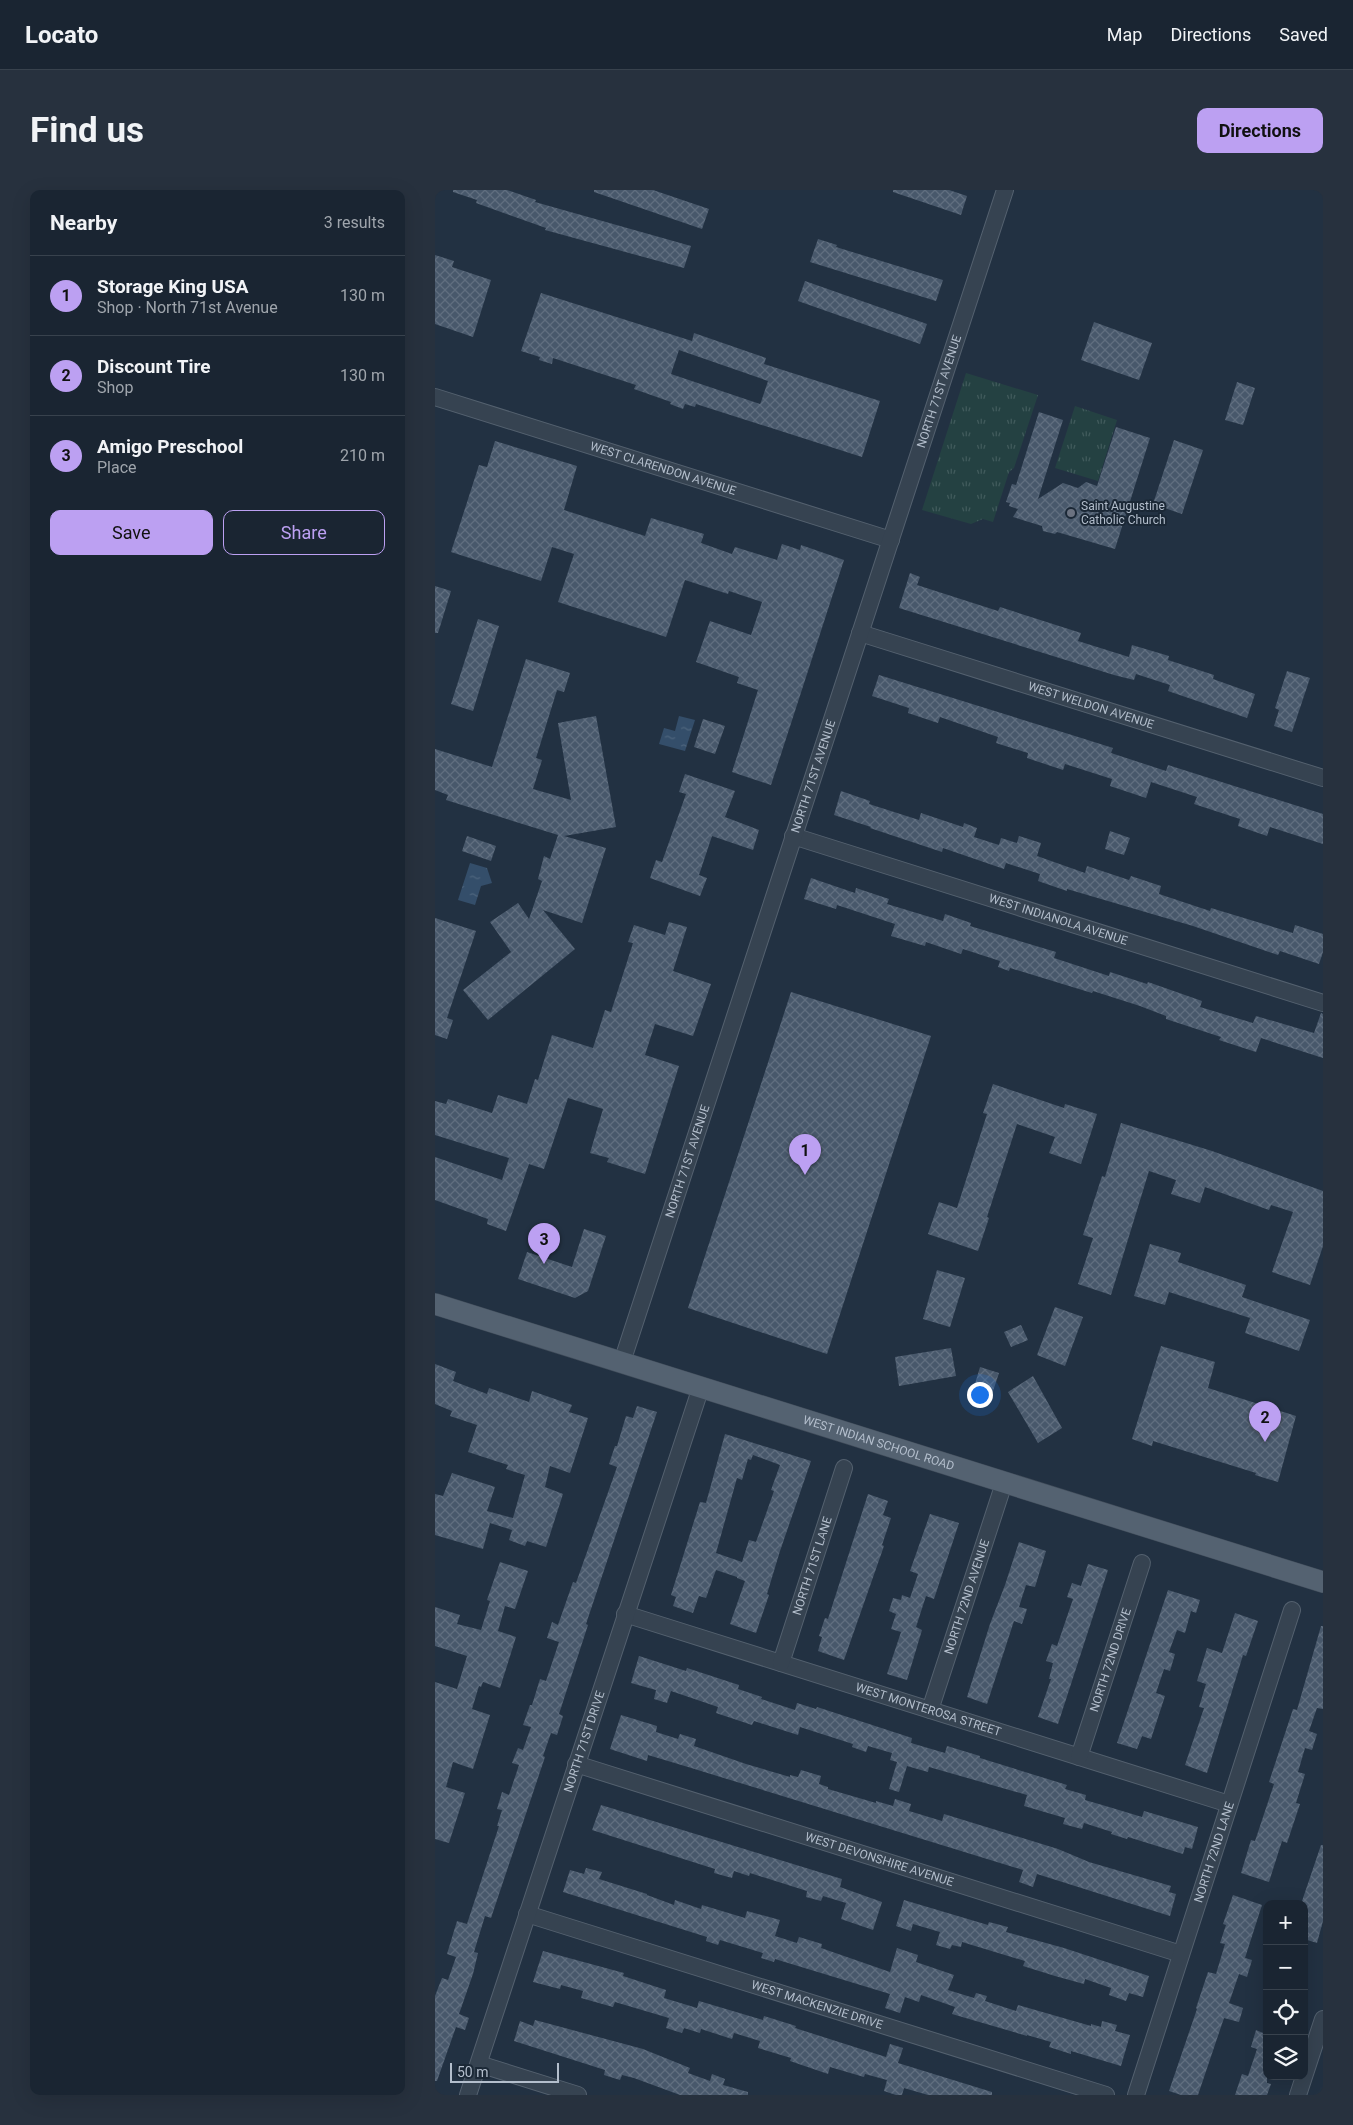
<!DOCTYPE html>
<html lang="en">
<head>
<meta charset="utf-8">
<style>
  :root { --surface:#1a2532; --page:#27313e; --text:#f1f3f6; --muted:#9fa5ac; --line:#38424d; --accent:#bca0f2 }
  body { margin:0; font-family:Roboto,sans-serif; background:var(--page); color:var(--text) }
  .controls { position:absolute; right:15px; bottom:15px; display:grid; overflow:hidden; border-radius:10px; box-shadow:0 5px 20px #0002 }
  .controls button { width:45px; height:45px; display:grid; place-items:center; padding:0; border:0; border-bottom:1px solid var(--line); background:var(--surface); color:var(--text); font:25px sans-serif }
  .scale { position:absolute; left:15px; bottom:12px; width:109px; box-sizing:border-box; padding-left:5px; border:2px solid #b3becc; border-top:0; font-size:14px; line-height:18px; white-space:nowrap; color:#b3becc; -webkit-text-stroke:4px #1b2836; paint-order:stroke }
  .you { position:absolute; left:544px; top:1204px; width:18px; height:18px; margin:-12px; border:4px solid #fff; border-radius:50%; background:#1a73e8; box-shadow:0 0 0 8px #1a73e833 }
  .badge { display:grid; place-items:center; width:32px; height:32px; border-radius:50%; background:var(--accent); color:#111; font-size:16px; font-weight:700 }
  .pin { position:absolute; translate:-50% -41px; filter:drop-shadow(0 1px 2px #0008) }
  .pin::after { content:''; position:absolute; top:26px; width:18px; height:15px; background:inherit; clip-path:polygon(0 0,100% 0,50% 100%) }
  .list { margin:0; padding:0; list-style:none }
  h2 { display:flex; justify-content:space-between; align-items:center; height:65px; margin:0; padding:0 20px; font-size:21px }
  h2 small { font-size:16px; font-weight:400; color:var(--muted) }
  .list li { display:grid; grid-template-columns:32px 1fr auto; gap:15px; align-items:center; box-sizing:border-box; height:80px; padding:0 20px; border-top:1px solid var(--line) }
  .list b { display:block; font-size:19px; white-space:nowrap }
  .list p { margin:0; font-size:16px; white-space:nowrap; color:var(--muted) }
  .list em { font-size:16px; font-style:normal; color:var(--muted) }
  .actions { display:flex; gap:10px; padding:15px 20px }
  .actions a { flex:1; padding:11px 0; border:1px solid var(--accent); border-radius:10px; text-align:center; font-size:18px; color:var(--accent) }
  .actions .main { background:var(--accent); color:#111 }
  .icon { flex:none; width:28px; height:28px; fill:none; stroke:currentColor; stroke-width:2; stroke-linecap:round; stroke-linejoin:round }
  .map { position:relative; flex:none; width:888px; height:1905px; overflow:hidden; border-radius:10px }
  header { display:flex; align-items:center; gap:30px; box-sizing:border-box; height:70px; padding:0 25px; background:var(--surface); border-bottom:1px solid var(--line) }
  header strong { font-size:24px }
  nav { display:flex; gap:28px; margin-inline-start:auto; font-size:18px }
  .intro { display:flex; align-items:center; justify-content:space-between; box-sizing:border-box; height:120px; padding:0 30px }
  h1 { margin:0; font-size:35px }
  .button { padding:12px 22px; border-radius:10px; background:var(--accent); color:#111; font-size:18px; font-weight:700 }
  main { display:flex; gap:30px; padding:0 30px }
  aside { flex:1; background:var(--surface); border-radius:10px; box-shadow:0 5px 20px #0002 }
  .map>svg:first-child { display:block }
  .grass { fill:url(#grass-tufts) }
  .water { fill:url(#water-ripples) }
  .building { fill:url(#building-cross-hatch); fill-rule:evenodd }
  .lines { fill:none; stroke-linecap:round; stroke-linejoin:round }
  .minor-casing { stroke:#54616f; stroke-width:18 }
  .major-casing { stroke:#404c5a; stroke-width:22 }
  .minor { stroke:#364351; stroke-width:16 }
  .major { stroke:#546271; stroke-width:21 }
  .worship-dot { fill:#6b7280; stroke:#1b2836; stroke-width:2 }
  .labels { text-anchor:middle; stroke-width:4; stroke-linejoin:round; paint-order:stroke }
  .street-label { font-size:12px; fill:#b3becc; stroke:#1b2836 }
  .poi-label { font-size:12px; fill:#b3becc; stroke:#1b2836; text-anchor:start }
</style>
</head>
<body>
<header>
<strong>Locato</strong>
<nav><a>Map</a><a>Directions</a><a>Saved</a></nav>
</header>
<div class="intro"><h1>Find us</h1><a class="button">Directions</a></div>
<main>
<aside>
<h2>Nearby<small>3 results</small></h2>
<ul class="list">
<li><span class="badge">1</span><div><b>Storage King USA</b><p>Shop · North 71st Avenue</p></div><em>130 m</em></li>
<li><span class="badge">2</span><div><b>Discount Tire</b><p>Shop</p></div><em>130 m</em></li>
<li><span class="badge">3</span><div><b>Amigo Preschool</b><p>Place</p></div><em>210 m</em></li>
</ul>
<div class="actions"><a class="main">Save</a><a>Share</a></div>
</aside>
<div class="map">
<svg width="888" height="1905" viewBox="0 0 888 1905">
  <defs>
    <pattern id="grass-tufts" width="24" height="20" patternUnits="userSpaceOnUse" patternTransform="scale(1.25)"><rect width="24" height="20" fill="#244142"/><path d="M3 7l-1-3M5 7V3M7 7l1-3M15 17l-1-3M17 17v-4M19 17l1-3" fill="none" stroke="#415b5c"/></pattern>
    <pattern id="water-ripples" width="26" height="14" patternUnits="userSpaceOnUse" patternTransform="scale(1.25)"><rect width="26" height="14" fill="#344e6a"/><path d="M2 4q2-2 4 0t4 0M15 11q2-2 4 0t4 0" fill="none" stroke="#4f667e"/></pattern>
    <pattern id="building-cross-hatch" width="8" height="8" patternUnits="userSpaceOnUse" patternTransform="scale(1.25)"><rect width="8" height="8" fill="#48586b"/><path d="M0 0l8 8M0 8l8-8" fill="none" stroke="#606e7f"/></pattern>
  </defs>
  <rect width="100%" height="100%" fill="#223142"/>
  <path class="grass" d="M531 183 603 205 579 278 574 282 558 332 548 329 536 334 487 320Z
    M640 216 682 230 663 291 620 278Z"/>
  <path class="water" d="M244 526 260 530 250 561 224 554 229 538 240 541Z
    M35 673 52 678 57 693 46 696 40 715 23 710Z"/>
  <path class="building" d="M18 0H72L101 10 100 12 256 56 249 78 110 40 111 38 41 13 42 10 18 2Z
    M159 0H218L274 19 267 39 159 2Z
    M458 0H514L532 6 526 25 458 2Z
    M383 49 402 55 401 57 508 90 501 111 375 72Z
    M0 65 19 71 17 77 56 90 38 147 0 134Z
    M370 91 492 134 485 154 363 111Z
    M106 103 257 151 259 143 331 168 329 174 445 211 427 267 261 214 260 217 250 214 248 219 235 214 236 212 199 199 201 195 118 168 117 174 104 170 105 167 86 161ZM244 160 333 191 326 212 325 214 236 184Z
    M659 132 717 153 704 190 646 170Z
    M802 192 820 198 808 235 790 230Z
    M604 222 628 230 603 309 628 293 643 298 651 292 662 296 681 237 715 248 680 359 622 342 620 344 608 341 607 336 578 327 583 319 574 316 575 313 571 312 577 294 581 295Z
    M739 250 768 260 747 324 718 314Z
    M60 251 142 276 129 320 210 346 216 328 269 344 266 353 297 364 300 357 342 370 347 354 365 360 366 355 409 370 336 595 297 582 323 500 302 493 304 487 261 472 275 431 316 445 327 412 294 401 293 404 250 390 231 447 123 412 139 364 117 357 106 391 16 362 44 275 52 277Z
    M475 383 485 387 482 395 563 421 565 417 646 443 643 451 694 467 697 455 734 466 733 470 779 485 778 489 820 504 812 528 733 501 735 495 701 484 699 490 679 485 464 418Z
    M0 396 16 401 3 443H0Z
    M43 429 64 436 38 521 16 514Z
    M91 469 135 483 129 502 122 500 101 568 107 570 98 599 136 610 123 533 161 526 181 637 129 646 171 658 147 733 108 720 140 759 53 830 28 800 76 762 55 732 83 713 94 729 107 691 103 689 109 666 115 669 123 645 11 610 13 605 0 600V559L57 577Z
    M852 481 875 488 857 542 839 536 844 520 840 518Z
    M444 485 640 546 678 558 676 563 731 581 733 575 888 624V654L835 637 832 646 803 636 805 629 759 614 762 607 716 592 711 608 675 596 677 589 630 574 628 580 592 568 593 563 561 553 563 547 505 527 503 533 473 523 474 518 437 506Z
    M268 529 290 536 280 564 259 557Z
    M250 584 300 601 290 627 324 640 318 660 277 646 264 685 272 688 265 706 215 688 221 670 227 672 251 604 244 602Z
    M406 601 435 611 434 614 484 630 486 623 528 637 529 633 542 638 539 647 564 655 566 648 582 653 584 646 606 653 602 666 650 683 652 676 694 690 696 686 726 696 724 704 775 721 776 718 858 743 860 735 888 744V762L884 774 845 761 843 765 758 736 632 699V701L603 691 605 684 571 673 569 679 508 658 507 662 435 638 436 637 399 625Z
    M675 641 695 648 689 665 670 659Z
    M32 646 61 656 56 671 27 661Z
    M376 688 420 703 421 698 454 709 452 714 508 731 510 724 536 733 535 736 621 762 619 768 674 786 675 782 712 794 713 792 767 811 765 817 818 833 821 826 879 843 886 823 888 824V868L826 848 821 862 784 850 786 847 731 829V826L705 816 658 801 657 803 575 778 574 781 563 777 565 771 528 759 526 764 491 752 490 756 456 746 460 734 402 715 401 719 369 709Z
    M0 728 41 741 12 828 18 830 12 849 0 845Z
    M234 732 252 737 238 781 276 794 258 846 220 834 210 865 244 876 210 984 172 972 174 968 155 963 168 919 133 908 109 979 94 974 71 1041 52 1034 53 1029 0 1010V967L67 990 74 968 0 945V911L11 914 13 909 57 923 63 905 92 914 100 889 103 890 117 845 158 858 170 820 176 822 198 753 193 752 199 735 230 745Z
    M356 802 496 846 392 1164 253 1118Z
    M558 894 629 918 630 914 662 924 646 974 614 963 620 947 582 934 552 1027 554 1028 543 1061 493 1044 504 1012 522 1018 552 924 548 923Z
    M686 933 777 961 888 1001V1056L875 1095 837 1082 858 1022 836 1015 834 1020 770 997 765 1013 736 1004 741 990 714 981 676 1105 643 1094 658 1048 648 1045 667 986 670 987Z
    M149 1039 171 1046 153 1101 140 1108 83 1089 92 1062 137 1077Z
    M715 1054 746 1063 743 1072 811 1095 807 1107 875 1130 864 1161 810 1143 815 1128 734 1102 730 1115 699 1106Z
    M502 1080 530 1088 515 1137 488 1129Z
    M620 1117 648 1127 630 1176 602 1165Z
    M586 1135 593 1150 576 1157 569 1142Z
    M726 1156 780 1172 773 1198 861 1226 843 1292 820 1285 821 1283 718 1251 717 1256 697 1249Z
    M516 1158 521 1186 464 1196 460 1167Z
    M0 1174 21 1182 18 1191 52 1204 54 1198 94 1212 97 1201 137 1215 134 1222 153 1228 135 1283 115 1276 110 1297 128 1304 111 1357 92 1351 90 1356 74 1350 77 1340 55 1333 48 1359 0 1345V1304L8 1306 17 1283 60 1297 52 1321 78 1328 90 1285 71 1279 73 1275 33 1262 42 1235 15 1226 17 1221 0 1214Z
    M545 1177 564 1183 555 1210 537 1204Z
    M598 1186 627 1238 603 1253 573 1202Z
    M202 1216 222 1222 151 1434 153 1435 124 1524 128 1526 122 1545 116 1543 108 1566 110 1567 56 1728 50 1726 39 1762 43 1763 38 1784 24 1824 34 1828 30 1840 21 1837 2 1891H0V1806L7 1788 13 1790 21 1767 12 1764 22 1731 32 1734 64 1636H62L67 1620 62 1619 67 1602 74 1605 84 1575 77 1573 83 1558 88 1560 96 1537 88 1535 95 1515H97L105 1489 111 1491 124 1452 112 1448 117 1432 123 1435 138 1392 141 1393 182 1277 174 1274 180 1256H182L191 1226 198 1228Z
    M290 1244 376 1271 345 1361 332 1404 334 1405 321 1443 295 1434 310 1391 302 1388V1387L281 1380 271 1408 264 1406 258 1423 238 1416 241 1407 236 1405 265 1312 271 1313ZM318 1265 345 1275 336 1300 339 1301 321 1352 314 1350 307 1372 281 1363 302 1288 307 1290 313 1269 316 1270Z
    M433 1304 453 1311 448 1325 456 1328 447 1355 449 1356 409 1470 383 1461 387 1447 384 1446 390 1428 393 1429Z
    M495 1324 524 1333 499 1409 491 1406 481 1437 487 1440 472 1490 452 1484 466 1442 456 1439 461 1424 454 1421 458 1408 466 1410 467 1405 475 1408 483 1384 475 1381Z
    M584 1352 611 1361 600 1397 591 1395 584 1417 592 1419 587 1434 579 1431 552 1514 532 1507 555 1434 570 1395Z
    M65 1372 93 1381 80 1419 70 1416 63 1441 81 1447 65 1498 48 1492 46 1497 44 1496 37 1519 55 1525 38 1579 18 1572 11 1597 30 1603 14 1653 0 1649V1492L22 1499 32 1466 0 1456V1417L25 1425 22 1434 46 1440 55 1411 52 1410Z
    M653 1374 673 1380 623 1534 603 1527 616 1489H614L618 1473 611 1471 617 1454 622 1456 638 1409 632 1407 637 1393 646 1396Z
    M733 1400 765 1410 761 1423 756 1421 750 1443 742 1440 734 1462 740 1464 735 1481 729 1479 721 1503 730 1506 716 1549 707 1546 702 1559 682 1553Z
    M800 1423 823 1431 811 1466 808 1465 772 1583 750 1575 769 1518 764 1517 771 1494 762 1491 772 1458 787 1463Z
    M886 1436H888V1519L882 1518 874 1541 882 1544 877 1560 870 1558 863 1582 870 1584 861 1613 865 1614 852 1653 847 1651 834 1692 806 1683 816 1650 820 1651 839 1594 834 1592 858 1519 862 1520Z
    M204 1466 251 1481 252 1478 304 1495 303 1499 327 1507 326 1509 360 1520 362 1513 381 1519 382 1517 477 1548 476 1553 510 1563 512 1556 545 1566V1568L632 1595 630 1599 651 1605 650 1610 674 1617 707 1627 709 1621 763 1637 757 1659 750 1657 748 1664 693 1647 692 1649 676 1644 677 1642 649 1633 647 1639 628 1634 630 1628 589 1616 592 1605 494 1577 493 1582 472 1576 464 1602 454 1599 462 1572 455 1570 457 1563 433 1556 431 1562 417 1557 418 1554 365 1537 363 1545 319 1531 317 1535 281 1523 283 1517 236 1501 232 1513 219 1509 221 1500 196 1493Z
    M186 1525 222 1536 221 1542 243 1549 245 1544 261 1549 259 1556 311 1574 355 1587V1585L363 1587 366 1580 386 1586 384 1594 393 1597V1599L441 1613V1611L458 1616 460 1609 476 1614 474 1621 507 1631 509 1624 623 1659 654 1672 736 1696 734 1702 741 1704 735 1726 602 1684 598 1697 584 1692 588 1680 253 1577 213 1565 212 1571 175 1559Z
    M166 1615 407 1689 405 1697 447 1712 438 1740 406 1729 411 1713 388 1706 386 1711 371 1707 372 1701 315 1683 314 1686 299 1681 297 1688 279 1683 280 1679 157 1640Z
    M886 1655H888V1731L882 1753 869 1749V1714H866Z
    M151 1678 167 1682 164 1689 212 1704V1705L239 1715 240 1710 266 1719 267 1715 310 1728 312 1721 345 1730 340 1746 362 1753 364 1747 387 1754 386 1758 455 1782 462 1758 483 1765 481 1772 519 1785 513 1800 539 1808 541 1803 552 1806 550 1811 581 1821 583 1815 656 1836V1834L666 1837 667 1831 682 1835 680 1841 695 1845 686 1876 636 1861V1864L614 1857 616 1852 592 1845V1846L517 1824 520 1817 486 1805 484 1812 470 1807 465 1823 450 1818 455 1804 340 1769 339 1772 326 1768 328 1763 285 1750 283 1755 271 1751 272 1747 128 1702 135 1680 149 1684Z
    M798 1705 827 1715 810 1768 817 1770 812 1787 804 1784 794 1813 808 1818 804 1832 789 1828 763 1905H746L734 1901 762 1819 761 1818 773 1782 781 1784 790 1754 785 1753 791 1735 788 1734Z
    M469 1710 553 1735 554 1732 573 1737 571 1742 629 1758 714 1786 708 1807 694 1803 691 1811 674 1805 676 1798 650 1789 649 1794 620 1786 588 1776 590 1771 527 1752 526 1757 517 1755 515 1759 501 1755 505 1742 478 1734 476 1741 461 1736Z
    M108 1761 189 1783 188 1786 231 1800 229 1808 262 1818 264 1811 328 1830 329 1826 361 1836 360 1838 451 1867 455 1854 468 1858 463 1873 557 1902V1905H493L469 1898 467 1905H461L449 1901 452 1890 430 1884 429 1887 395 1877 393 1884 355 1871 356 1868 323 1858 325 1851 299 1843 297 1849 266 1839 265 1843 249 1838 247 1843 231 1838 234 1828 180 1812 178 1817 146 1808 148 1801 126 1795 125 1799 98 1792Z
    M100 1830 208 1859 255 1878 253 1883 275 1891 277 1884 290 1889 288 1895 313 1902V1905H245L199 1888 187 1885 185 1890 169 1885 170 1880 79 1851 85 1831 98 1836Z
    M830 1838H832V1893L836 1894 832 1905H800L807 1884 813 1886 822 1859 816 1857 821 1840 828 1843Z"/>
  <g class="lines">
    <g class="minor-casing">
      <g id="minor">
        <path id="s1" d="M0 207 456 350"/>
        <path id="s2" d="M425 443 888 588"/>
        <path id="s3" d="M358 646 888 813"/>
        <path id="s4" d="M187 1172 570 0"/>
        <path id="s5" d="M190 1424 794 1614"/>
        <path id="s6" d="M346 1473 409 1278"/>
        <path id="s7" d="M495 1520 569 1293"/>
        <path id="s8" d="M644 1567 707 1373"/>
        <path id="s9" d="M141 1574 746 1764"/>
        <path id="s10" d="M92 1724 671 1905"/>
        <path d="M44 1874 143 1905"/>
        <path id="s11" d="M33 1905 266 1197"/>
        <path id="s12" d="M701 1905 857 1420"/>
        <path d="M863 1905 888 1829"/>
      </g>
    </g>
    <g class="major-casing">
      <g id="major">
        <path id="s13" d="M0 1114 888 1392"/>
      </g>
    </g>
    <use href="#minor" class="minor"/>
    <use href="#major" class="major"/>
  </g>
  <circle class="worship-dot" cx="636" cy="323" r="5"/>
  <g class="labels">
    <g class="street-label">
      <text dy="4" stroke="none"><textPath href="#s4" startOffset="1021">NORTH 71ST AVENUE</textPath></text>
      <text dy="4" stroke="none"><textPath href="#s1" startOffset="239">WEST CLARENDON AVENUE</textPath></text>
      <text dy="4" stroke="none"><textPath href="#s2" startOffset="242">WEST WELDON AVENUE</textPath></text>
      <text dy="4" stroke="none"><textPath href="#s4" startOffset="616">NORTH 71ST AVENUE</textPath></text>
      <text dy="4" stroke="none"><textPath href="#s3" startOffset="278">WEST INDIANOLA AVENUE</textPath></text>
      <text dy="4" stroke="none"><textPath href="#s4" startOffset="211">NORTH 71ST AVENUE</textPath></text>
      <text dy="4" stroke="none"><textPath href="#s13" startOffset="465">WEST INDIAN SCHOOL ROAD</textPath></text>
      <text dy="4" stroke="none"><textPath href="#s6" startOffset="102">NORTH 71ST LANE</textPath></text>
      <text dy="4" stroke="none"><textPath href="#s7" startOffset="119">NORTH 72ND AVENUE</textPath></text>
      <text dy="4" stroke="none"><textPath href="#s8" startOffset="102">NORTH 72ND DRIVE</textPath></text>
      <text dy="4" stroke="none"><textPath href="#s5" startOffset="318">WEST MONTEROSA STREET</textPath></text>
      <text dy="4" stroke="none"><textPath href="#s11" startOffset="372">NORTH 71ST DRIVE</textPath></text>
      <text dy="4" stroke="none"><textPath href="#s12" startOffset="255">NORTH 72ND LANE</textPath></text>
      <text dy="4" stroke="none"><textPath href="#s9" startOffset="318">WEST DEVONSHIRE AVENUE</textPath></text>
      <text dy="4" stroke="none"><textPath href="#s10" startOffset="304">WEST MACKENZIE DRIVE</textPath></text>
    </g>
    <g class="poi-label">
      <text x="646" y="320">Saint Augustine<tspan x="646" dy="14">Catholic Church</tspan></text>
    </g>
  </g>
</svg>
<div class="controls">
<button>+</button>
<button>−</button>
<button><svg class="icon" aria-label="locate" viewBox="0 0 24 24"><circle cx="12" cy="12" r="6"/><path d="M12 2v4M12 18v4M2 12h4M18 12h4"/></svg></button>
<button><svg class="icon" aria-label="layers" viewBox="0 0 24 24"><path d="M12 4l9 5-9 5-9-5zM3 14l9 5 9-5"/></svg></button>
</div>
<div class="scale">50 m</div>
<div class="you"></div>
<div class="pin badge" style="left:370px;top:985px">1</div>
<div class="pin badge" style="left:830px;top:1252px">2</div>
<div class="pin badge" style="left:109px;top:1074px">3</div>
</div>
</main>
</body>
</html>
